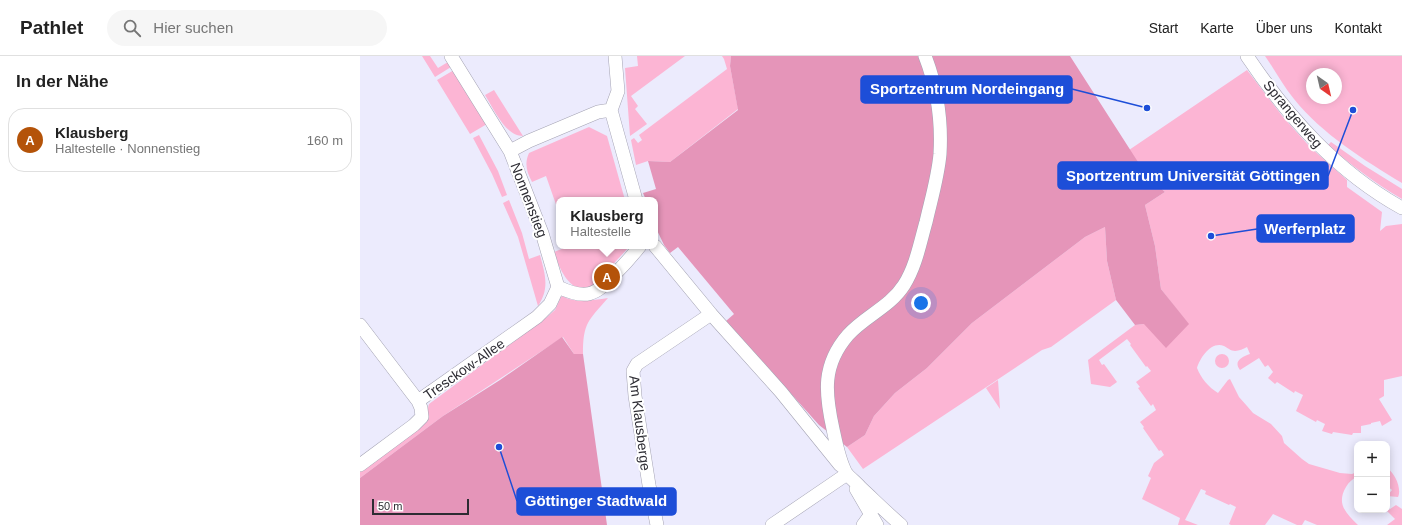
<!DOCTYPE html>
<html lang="de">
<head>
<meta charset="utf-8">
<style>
  :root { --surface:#fff; --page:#f6f6f6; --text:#222; --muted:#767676; --line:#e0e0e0; --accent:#b45309 }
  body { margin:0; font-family:Helvetica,sans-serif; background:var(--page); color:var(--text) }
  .controls { position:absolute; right:12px; bottom:12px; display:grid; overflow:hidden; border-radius:8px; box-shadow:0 2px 10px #0003 }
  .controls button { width:36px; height:36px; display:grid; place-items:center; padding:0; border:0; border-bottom:1px solid var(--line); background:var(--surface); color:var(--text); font:20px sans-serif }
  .compass { position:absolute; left:946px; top:12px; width:36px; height:36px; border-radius:50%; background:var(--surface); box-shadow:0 2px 10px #0003; rotate:146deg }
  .scale { position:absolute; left:12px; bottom:10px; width:97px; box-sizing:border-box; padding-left:4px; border:2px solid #2d2c33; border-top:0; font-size:11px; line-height:14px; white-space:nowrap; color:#2d2c33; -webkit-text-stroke:3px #fff; paint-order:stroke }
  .you { position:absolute; left:561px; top:247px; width:14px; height:14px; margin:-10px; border:3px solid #fff; border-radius:50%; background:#1a73e8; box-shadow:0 0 0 6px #1a73e833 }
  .badge { display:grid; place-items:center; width:26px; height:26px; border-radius:50%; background:var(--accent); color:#fff; font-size:13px; font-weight:700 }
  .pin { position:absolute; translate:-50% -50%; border:2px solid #fff; box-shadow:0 1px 4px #0006 }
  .popup { position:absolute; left:196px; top:141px; width:102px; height:52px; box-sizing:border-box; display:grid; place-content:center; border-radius:8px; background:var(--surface); filter:drop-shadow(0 1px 3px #0005); font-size:13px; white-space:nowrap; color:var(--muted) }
  .popup b { font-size:15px; color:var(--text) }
  .popup::after { content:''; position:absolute; left:50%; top:100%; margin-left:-8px; border:8px solid transparent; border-top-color:var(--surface) }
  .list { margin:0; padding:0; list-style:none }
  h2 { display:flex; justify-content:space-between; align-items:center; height:52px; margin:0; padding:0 16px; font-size:17px }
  h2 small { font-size:13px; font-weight:400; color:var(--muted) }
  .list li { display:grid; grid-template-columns:26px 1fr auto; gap:12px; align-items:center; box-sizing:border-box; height:64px; margin:0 8px 8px; padding:0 8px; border:1px solid var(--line); border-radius:16px }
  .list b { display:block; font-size:15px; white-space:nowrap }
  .list p { margin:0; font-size:13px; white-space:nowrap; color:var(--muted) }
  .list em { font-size:13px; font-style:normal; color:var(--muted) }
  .icon { flex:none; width:22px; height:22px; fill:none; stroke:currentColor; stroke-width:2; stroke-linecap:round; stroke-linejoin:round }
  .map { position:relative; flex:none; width:1042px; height:469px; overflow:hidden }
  header { display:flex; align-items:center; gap:24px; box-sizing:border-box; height:56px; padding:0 20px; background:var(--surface); border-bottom:1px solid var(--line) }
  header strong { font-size:19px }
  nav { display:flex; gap:22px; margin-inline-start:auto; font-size:14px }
  .search { width:280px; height:36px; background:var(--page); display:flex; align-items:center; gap:10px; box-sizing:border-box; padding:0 14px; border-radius:22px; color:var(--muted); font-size:15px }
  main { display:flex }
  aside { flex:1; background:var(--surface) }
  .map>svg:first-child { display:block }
  .green { fill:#fcb5d4; fill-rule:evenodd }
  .forest { fill:#e595b9 }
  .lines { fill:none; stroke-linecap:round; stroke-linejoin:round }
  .minor-casing { stroke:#a4a3b3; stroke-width:14 }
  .minor { stroke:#fff; stroke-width:13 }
  .labels { text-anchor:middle; stroke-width:4; stroke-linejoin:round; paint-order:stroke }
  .street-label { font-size:14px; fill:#2d2c33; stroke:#fff }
  .leader { fill:none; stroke:#1d4ed8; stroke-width:1.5 }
  .callout-dot { fill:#1d4ed8; stroke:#fff; stroke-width:1.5 }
  .callout { fill:#1d4ed8; stroke:#1d4ed8; stroke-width:1.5 }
  .callout-label { font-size:15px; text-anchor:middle; font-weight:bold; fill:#fff }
</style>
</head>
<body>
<header>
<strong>Pathlet</strong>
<div class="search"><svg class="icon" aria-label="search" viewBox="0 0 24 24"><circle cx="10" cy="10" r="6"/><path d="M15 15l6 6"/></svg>Hier suchen</div>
<nav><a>Start</a><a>Karte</a><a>Über uns</a><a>Kontakt</a></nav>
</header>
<main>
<aside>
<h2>In der Nähe<small></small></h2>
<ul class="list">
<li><span class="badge">A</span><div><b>Klausberg</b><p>Haltestelle · Nonnenstieg</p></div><em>160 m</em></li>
</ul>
</aside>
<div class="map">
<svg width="1042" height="469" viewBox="0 0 1042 469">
  <rect width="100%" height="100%" fill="#ecebfd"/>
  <path class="green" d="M62 0H70L78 12 88 6 91 11 75 21Z
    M277 0H325L271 40 278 50 275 53 287 68 270 80 265 12 278 10Z
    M362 0H371L370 10 378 53 310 106 288 105 276 109 271 84 274 82 278 87 282 84 279 79 367 13 364 3Z
    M905 0H1042V127C1004 104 962 78 934 43 923 30 915 14 905 0ZM952 18H976V42H952Z
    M94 14 127 68 110 78 77 24Z
    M887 14 923 61 950 91 987 124V131L1022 156 1020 175 1026 170 1042 168V320L1024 324V340L1019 343 1032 364 1022 370 1020 365 1011 367V368L1001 370V377H993L992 379 973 376 972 378 962 375 965 368 957 364 956 366 936 355 943 339 935 335 934 337 917 326 915 328 908 322 913 316 908 309 905 311 899 302 880 314C873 305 882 301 890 298L887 291C881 294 875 297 869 293 867 292 866 291 864 290 851 285 840 302 837 312 841 322 848 331 858 337L868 324 870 323 879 341 887 350 893 357 911 368 922 380 924 387 942 403 949 408 980 417 992 418 997 416V421C992 423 989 426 986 431 976 448 986 457 998 469H957L945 464 942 469H937L913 458 905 469H871L869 468 876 451 870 448 869 449 845 438 846 435 841 433 825 464 838 469H818L820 462 782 443 791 422 788 420 794 407 804 399 801 394 799 395 783 372 784 371 780 366 796 354 793 348 791 350 778 332 780 331 776 326 791 315 787 310 786 311 770 289 771 288 767 283 739 304 742 309 744 308 757 326 750 331 731 328 728 304 775 269 784 268H828L801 233 795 190 785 149 805 136 787 120 769 94Z
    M134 34 163 80C145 80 134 53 125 39Z
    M229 71 247 80 265 144H199V157L186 120 172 126C167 116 164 108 169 97Z
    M119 79 138 115 147 139 142 141 132 118 113 82Z
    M971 86 1005 110 1042 133V143C1015 127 991 109 968 89Z
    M149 144 162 177 169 203 180 199C185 218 190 232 178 250L158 181 143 147Z
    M745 171 747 205 756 244 691 291 682 294 503 413 487 391 505 379 514 360 535 337 567 312 612 267 725 181Z
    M209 190H270L243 219 229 233C226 232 222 232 219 232 205 228 198 208 194 196Z
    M202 240C216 248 233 244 248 242 228 265 223 267 223 298H214L203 281 83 360 0 422V414L65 363 69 348 187 261 195 254 201 241Z
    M855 305a7 7 0 1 1 14 0a7 7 0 1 1-14 0Z
    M638 324 640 353 626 332Z
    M1027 412C1035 417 1042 433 1038 441L1027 440 1032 434 1027 430Z
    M1036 449 1042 453V469H1027L1035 463 1027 455Z"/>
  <path class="forest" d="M371 0H710L787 120 805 136 785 149 795 190 801 233 829 268 806 292 784 268 775 269 756 244 747 205 745 171 725 181 612 267 567 312 535 337 514 360 505 379 487 391 459 369 366 265 374 258 318 191 310 197 304 189 295 170V144H286L283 137 296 133 288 105 310 106 378 54 370 10Z
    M202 281 214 298H223L247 469H0V422L83 360 140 324Z"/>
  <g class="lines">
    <g class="minor-casing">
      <path id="minor" d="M91 0 150 95 182 177 198 231C226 244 235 240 255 218 264 209 272 200 280 190
        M255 0 258 35 251 54 276 144
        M887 0C928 61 977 116 1042 152
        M150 95 169 85 238 56 251 54
        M295 190 351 258 421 336 480 409
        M0 269 58 345 61 352 62 361 54 369 0 409
        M58 345 177 261 190 248 198 231
        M496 433 517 469
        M297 469 289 429 275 340 273 315 277 308 351 258
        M412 469 487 418
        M503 469 511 458
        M541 469C527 457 514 444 501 432 497 427 490 422 486 417 479 404 476 387 473 373 465 337 462 309 488 279 505 260 530 251 544 229 556 210 560 187 566 166 571 144 578 121 580 98 582 64 577 31 565 0"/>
    </g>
    <use href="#minor" class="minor"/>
  </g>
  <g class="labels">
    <g class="street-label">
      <text transform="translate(933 58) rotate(50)" y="5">Sprangerweg</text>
      <text transform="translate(169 144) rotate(69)" y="5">Nonnenstieg</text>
      <text transform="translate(104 313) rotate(-35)" y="5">Tresckow-Allee</text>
      <text transform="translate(280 367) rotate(83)" y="5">Am Klausberge</text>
    </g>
  </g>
  <path class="leader" d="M787 52L712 33M993 54L968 120M851 180L897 173M139 391L157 445"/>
  <g class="callout-dot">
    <circle cx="787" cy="52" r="4"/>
    <circle cx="993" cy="54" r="4"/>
    <circle cx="851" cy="180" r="4"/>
    <circle cx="139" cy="391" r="4"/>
  </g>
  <g class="callout">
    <rect x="501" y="20" width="211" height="27" rx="4"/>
    <rect x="698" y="106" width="270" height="27" rx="4"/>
    <rect x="897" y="159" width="97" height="27" rx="4"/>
    <rect x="157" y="432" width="159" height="27" rx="4"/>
  </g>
  <g class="callout-label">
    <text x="607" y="38">Sportzentrum Nordeingang</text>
    <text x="833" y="125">Sportzentrum Universität Göttingen</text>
    <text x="945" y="178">Werferplatz</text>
    <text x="236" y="450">Göttinger Stadtwald</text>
  </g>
</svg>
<div class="controls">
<button>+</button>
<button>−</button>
</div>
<svg class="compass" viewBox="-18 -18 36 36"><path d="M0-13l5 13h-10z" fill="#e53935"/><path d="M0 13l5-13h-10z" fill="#767676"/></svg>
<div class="scale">50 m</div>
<div class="you"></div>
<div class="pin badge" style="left:247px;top:221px">A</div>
<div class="popup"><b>Klausberg</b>Haltestelle</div>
</div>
</main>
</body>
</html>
